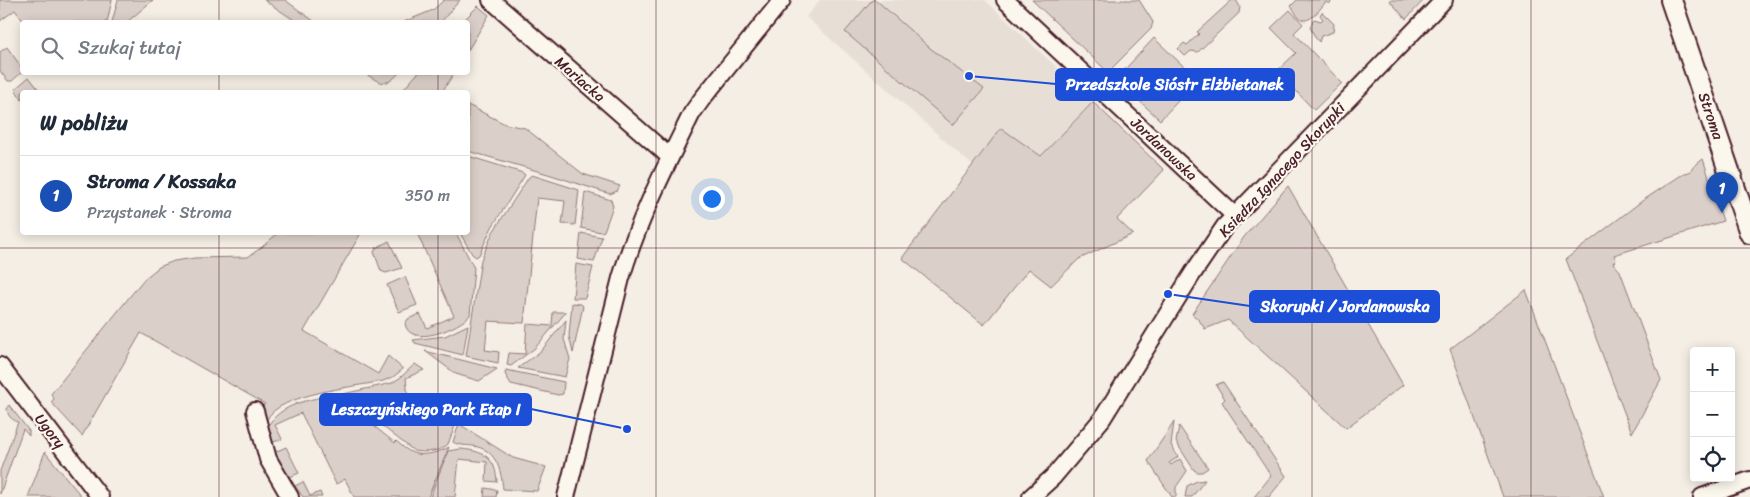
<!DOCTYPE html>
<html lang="pl">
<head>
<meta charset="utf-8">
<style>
  :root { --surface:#fff; --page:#f2f2f3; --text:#1f2937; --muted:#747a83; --line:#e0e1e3; --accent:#d93025 }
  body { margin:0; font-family:Sriracha,sans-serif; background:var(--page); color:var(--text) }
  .controls { position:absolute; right:15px; bottom:15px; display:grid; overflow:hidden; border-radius:5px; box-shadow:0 2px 12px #0003 }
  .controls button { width:45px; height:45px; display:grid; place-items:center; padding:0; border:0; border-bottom:1px solid var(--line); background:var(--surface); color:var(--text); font:25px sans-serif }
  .you { position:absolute; left:711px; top:198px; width:18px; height:18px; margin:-12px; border:4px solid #fff; border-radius:50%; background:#1a73e8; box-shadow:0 0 0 8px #1a73e833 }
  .badge { display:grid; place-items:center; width:32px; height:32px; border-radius:50%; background:var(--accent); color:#fff; font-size:16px; font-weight:700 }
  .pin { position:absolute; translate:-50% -41px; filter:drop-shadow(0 1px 2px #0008) }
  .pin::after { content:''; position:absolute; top:26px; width:18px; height:15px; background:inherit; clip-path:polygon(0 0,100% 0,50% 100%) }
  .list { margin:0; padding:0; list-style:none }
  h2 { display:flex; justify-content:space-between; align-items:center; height:65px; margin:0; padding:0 20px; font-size:21px }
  h2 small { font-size:16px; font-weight:400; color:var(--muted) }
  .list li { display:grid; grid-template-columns:32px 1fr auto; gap:15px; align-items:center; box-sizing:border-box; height:80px; padding:0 20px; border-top:1px solid var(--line) }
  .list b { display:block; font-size:19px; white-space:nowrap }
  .list p { margin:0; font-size:16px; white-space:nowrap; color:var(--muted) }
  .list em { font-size:16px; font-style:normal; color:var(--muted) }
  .icon { flex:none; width:28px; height:28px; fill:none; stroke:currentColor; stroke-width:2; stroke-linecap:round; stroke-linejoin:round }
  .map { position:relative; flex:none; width:1750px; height:497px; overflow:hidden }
  .search { position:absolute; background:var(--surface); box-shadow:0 2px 12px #0003; left:20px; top:20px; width:450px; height:55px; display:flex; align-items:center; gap:12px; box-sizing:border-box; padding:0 18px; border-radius:5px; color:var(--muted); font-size:19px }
  .panel { position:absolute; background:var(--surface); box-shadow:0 2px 12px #0003; left:20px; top:90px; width:450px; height:145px; border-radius:5px }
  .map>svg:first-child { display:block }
  .built { fill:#e7dfd6 }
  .green { fill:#dbd0c9; stroke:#92787a }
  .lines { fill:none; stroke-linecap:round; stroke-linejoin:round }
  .minor-casing { stroke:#4a1f2b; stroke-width:20 }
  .tertiary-casing { stroke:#4a1f2b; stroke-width:24 }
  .minor { stroke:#fbf7ec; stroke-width:16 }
  .tertiary { stroke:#fbf7ec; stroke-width:20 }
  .grid { fill:none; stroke:#4a1f2b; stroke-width:1; stroke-opacity:0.55 }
  .labels { text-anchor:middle; stroke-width:4.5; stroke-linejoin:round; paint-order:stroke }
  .street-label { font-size:15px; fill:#4a1f2b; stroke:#fbf7ec }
  .leader { fill:none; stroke:#1d4ed8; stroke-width:2 }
  .callout-dot { fill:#1d4ed8; stroke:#fbf7ec; stroke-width:2 }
  .callout { fill:#1d4ed8; stroke:#1d4ed8; stroke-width:2 }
  .callout-label { font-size:16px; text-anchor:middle; font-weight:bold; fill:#fff }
</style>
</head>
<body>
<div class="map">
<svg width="1750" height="497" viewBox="0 0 1750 497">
  <rect width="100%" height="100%" fill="#f4eee4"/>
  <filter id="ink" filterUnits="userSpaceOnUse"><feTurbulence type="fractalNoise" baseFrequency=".02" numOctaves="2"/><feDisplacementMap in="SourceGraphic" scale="10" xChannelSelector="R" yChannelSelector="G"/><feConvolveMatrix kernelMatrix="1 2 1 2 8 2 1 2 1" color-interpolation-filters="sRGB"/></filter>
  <g filter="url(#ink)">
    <path class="built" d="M820 0H985L1093 102 1041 156 1001 128 972 165 806 17Z"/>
    <path class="green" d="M0 0H112L107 22H24L15 10 0 21Z
      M118 0H153L127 22H112Z
      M264 0H285L315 22H297Z
      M444 0H460L441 22H404L433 10Z
      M872 0H876L930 48 984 89 953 125 845 32Z
      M1032 0H1139L1153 22 1151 29 1108 72Z
      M1232 0H1236L1240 7 1239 13 1198 52 1191 51 1185 56 1178 49 1184 43 1187 45 1199 34 1197 32Z
      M1297 0H1333L1329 4 1326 2C1321 7 1311 24 1301 19 1297 17 1294 9 1291 6Z
      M1389 0H1424L1406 19Z
      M478 6 489 15 468 50V22H462Z
      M1290 10 1303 24 1294 33 1342 83 1314 110 1277 71 1296 53 1271 28Z
      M1322 12 1334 24 1333 32 1321 36 1319 42 1315 37 1310 27 1314 19 1321 21 1323 19 1320 15Z
      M1154 38 1198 80 1160 120 1116 79Z
      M7 47 22 68V72L12 81H8L0 71V52Z
      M365 73H399C386 88 379 83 365 73Z
      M418 73V72L454 73 442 92H401Z
      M29 77 39 90 36 92H22V100L15 89Z
      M1093 102 1164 170 1117 219 1133 234 1079 259 1051 286 1029 269 984 325 902 258 1001 128 1041 156Z
      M468 105 505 124 525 128 583 174 620 186 617 191 610 194 548 174 468 151Z
      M468 156 523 173 525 175 492 227 479 255 476 257 472 254 460 233 468 232Z
      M1703 159 1723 221 1614 255 1616 260 1613 263 1620 271 1661 380 1632 433 1566 259 1642 201 1680 176 1691 171V169Z
      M532 175 579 190 575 225 562 224 565 201 537 198 524 323 488 321 485 350 499 352 498 363 466 356 481 260 493 232 529 177Z
      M1288 186 1403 385 1346 428 1228 320 1205 329 1199 320 1192 314 1244 237Z
      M585 192 611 200 613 206 604 231 601 232 581 228Z
      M278 233H361L304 331 378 374 388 356 403 369 393 377 383 381C353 387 299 392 275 410 271 413 268 417 266 422L263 406 265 404 141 333 82 436 51 402 54 399 51 394 144 279 159 267 174 261 195 258 248 257 262 247Z
      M417 233H456L474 268 470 315C460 328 410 349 405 324L408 319 420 314 427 328 454 316Z
      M581 233 602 237 594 262 578 259Z
      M389 241 402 268 386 273 381 271 374 252 376 248Z
      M576 264 593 267 585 298H573Z
      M405 277 417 305 399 312 387 285Z
      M1526 290 1529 298 1604 497H1503L1450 349Z
      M572 303 581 304 583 306 573 353 569 336Z
      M553 312H566L535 348 511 366 507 365 509 353 525 354 527 324 552 326Z
      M566 320 564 339 570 359 565 377 518 368 541 351Z
      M468 325 463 355 415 343 413 340 445 336Z
      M425 351 497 369 479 381 456 374Z
      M415 364 424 370 406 378 408 398 428 396 430 415 457 413 458 410H461L448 444C441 452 424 453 414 451L345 397 343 394 392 383 401 377Z
      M506 370 564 382 563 394 558 395 511 384 505 374Z
      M1223 382 1286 476 1269 497H1254L1271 476 1222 402 1225 399 1216 385Z
      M335 395 395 443 396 441C401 445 407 451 413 453 423 457 441 452 449 447L428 497H354L345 479 336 484 301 413 275 425 282 439 271 443 267 428C279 404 310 399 335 395Z
      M9 405 29 431V436L23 429 0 494V471L18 422C11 419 7 416 7 407Z
      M1174 422 1171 445 1178 457 1169 463 1171 465 1180 459 1187 471 1176 487V497H1172L1148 461Z
      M459 424 513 458 546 467 537 491 503 489C501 469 496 449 473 446 467 445 459 446 453 442Z
      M1179 426 1208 468 1202 472H1197L1194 470 1176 442Z
      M286 447 299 473 290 477 278 460 275 452Z
      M461 449C484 451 496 458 497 482L486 481 487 462 459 459 455 497H430L448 451Z
      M45 452 82 497H28Z
      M1205 480 1192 497H1185L1187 486 1197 481Z
      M303 482 310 496 320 492 322 497H303L295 486Z
      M485 488 497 490 496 497H484Z"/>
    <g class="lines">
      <g class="minor-casing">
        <path id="minor" d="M491 0 670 157
          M1005 0 1235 216
          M0 366 100 497
          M255 411 268 459 290 497
          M566 497 621 278C638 220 666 166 692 113L702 99 782 0
          M1031 497 1053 477 1102 419 1193 273 1225 226 1444 0
          M1702 497 1750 480"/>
      </g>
      <g class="tertiary-casing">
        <path id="tertiary" d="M1671 0 1750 233"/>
      </g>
      <use href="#minor" class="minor"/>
      <use href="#tertiary" class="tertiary"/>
    </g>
  </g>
  <path class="grid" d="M219 0V22M438 0V22M656 0V497M875 0V497M1094 0V497M1312 0V497M1531 0V497M219 72V92M438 72V92M219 232V497M438 232V497M0 248H1750"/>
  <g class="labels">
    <g class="street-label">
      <text transform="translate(580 79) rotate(41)" y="5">Mariacka</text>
      <text transform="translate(1711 116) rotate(71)" y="5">Stroma</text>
      <text transform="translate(1164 149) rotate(43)" y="5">Jordanowska</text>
      <text transform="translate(1282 170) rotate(-47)" y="5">Księdza Ignacego Skorupki</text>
      <text transform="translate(50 431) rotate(52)" y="5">Ugory</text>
    </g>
  </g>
  <path class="leader" d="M969 76L1056 84M1168 294L1250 306M627 429L531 409"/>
  <g class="callout-dot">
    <circle cx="969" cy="76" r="5"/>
    <circle cx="1168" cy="294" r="5"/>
    <circle cx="627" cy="429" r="5"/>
  </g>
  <g class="callout">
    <rect x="1056" y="69" width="238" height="31" rx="5"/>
    <rect x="1250" y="291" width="189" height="31" rx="5"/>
    <rect x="320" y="394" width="211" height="31" rx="5"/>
  </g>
  <g class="callout-label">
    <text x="1175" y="90">Przedszkole Sióstr Elżbietanek</text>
    <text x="1345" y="312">Skorupki / Jordanowska</text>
    <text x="426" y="415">Leszczyńskiego Park Etap I</text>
  </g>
</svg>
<div class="controls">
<button>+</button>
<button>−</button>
<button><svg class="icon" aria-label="locate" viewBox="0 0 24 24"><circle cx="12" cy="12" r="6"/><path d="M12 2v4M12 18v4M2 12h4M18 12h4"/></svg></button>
</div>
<div class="you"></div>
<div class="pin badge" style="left:1722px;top:213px;background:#1a4fb4">1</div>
<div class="search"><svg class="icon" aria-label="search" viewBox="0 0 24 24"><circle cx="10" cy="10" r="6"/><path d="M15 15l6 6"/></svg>Szukaj tutaj</div>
<section class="panel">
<h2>W pobliżu<small></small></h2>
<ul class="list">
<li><span class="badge" style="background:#1a4fb4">1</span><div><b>Stroma / Kossaka</b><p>Przystanek · Stroma</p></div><em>350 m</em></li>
</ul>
</section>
</div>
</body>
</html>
